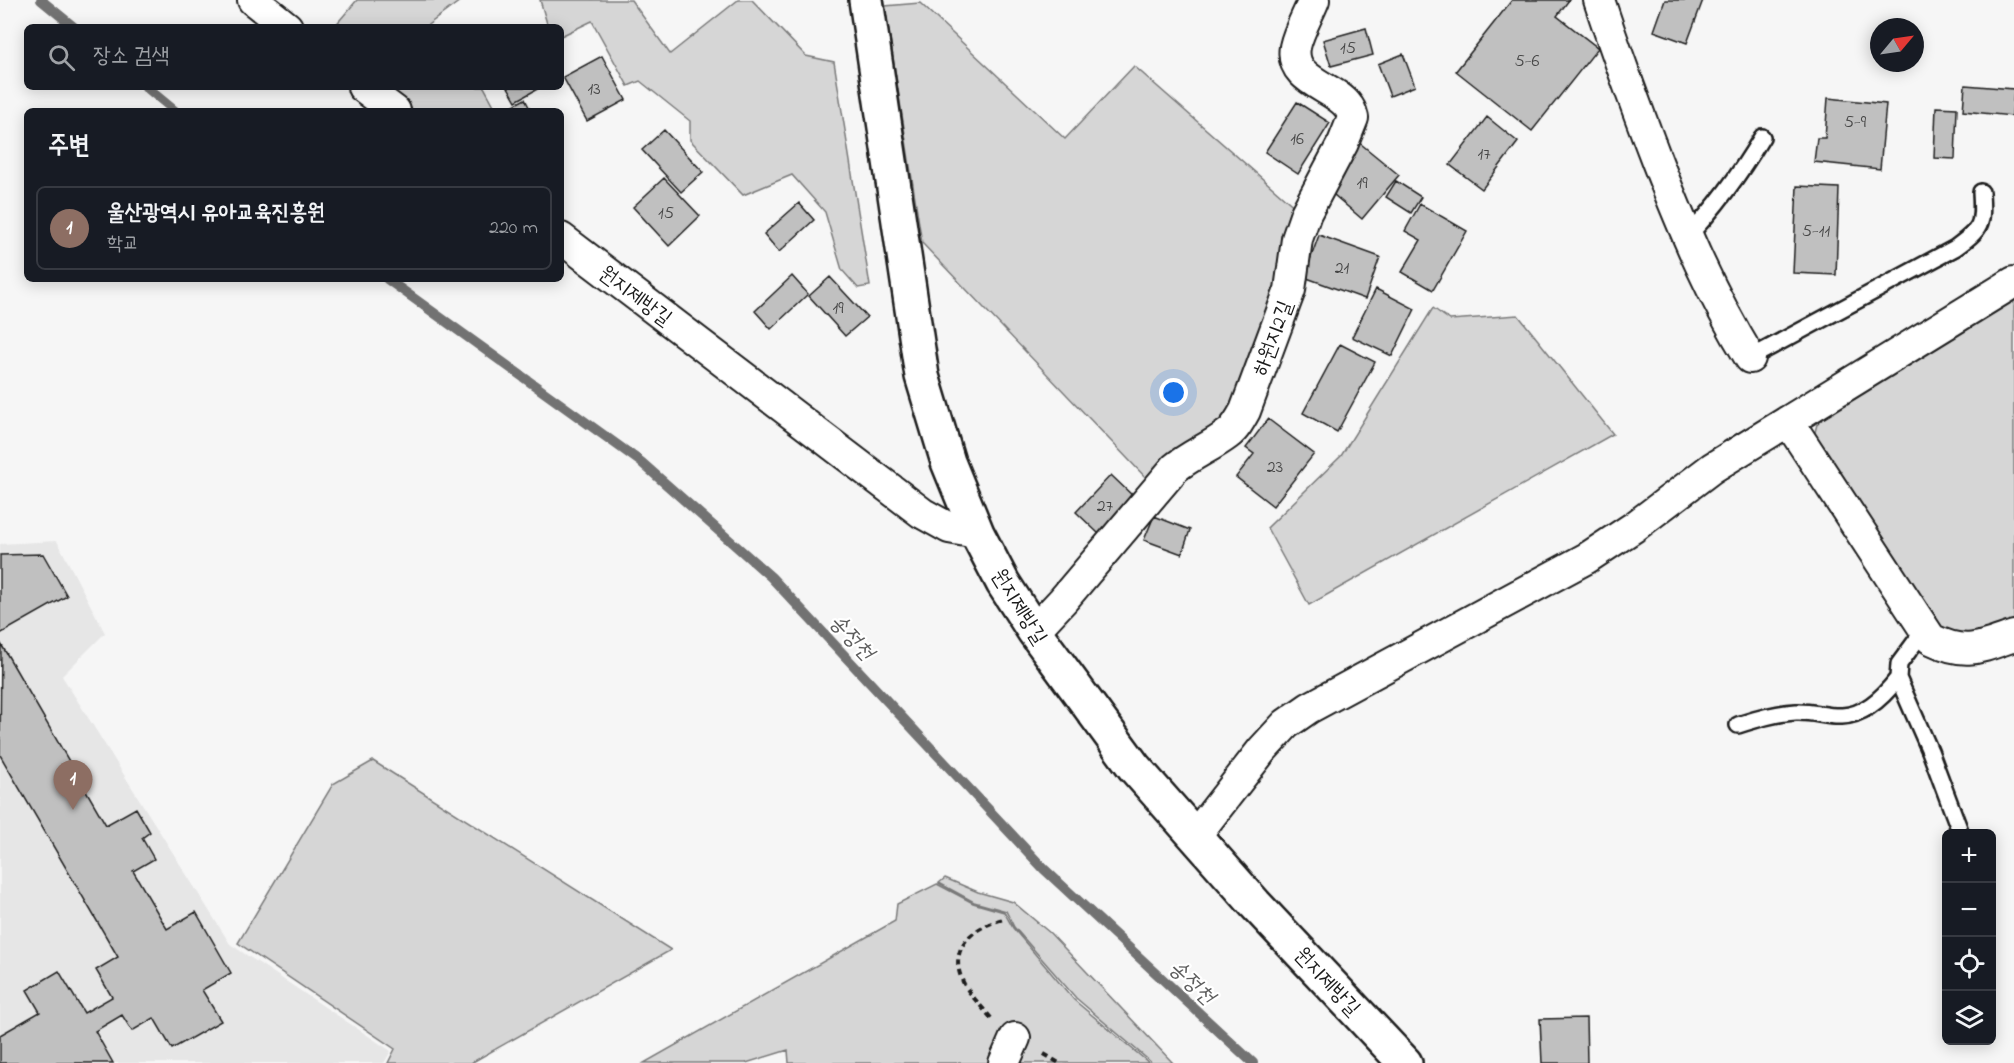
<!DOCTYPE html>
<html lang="ko">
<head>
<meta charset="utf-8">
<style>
  :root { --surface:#171b24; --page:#20242c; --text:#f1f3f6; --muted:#9ea1a6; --line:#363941; --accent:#db2777 }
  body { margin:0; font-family:"Indie Flower","Poor Story",sans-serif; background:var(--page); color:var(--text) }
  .controls { position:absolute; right:18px; bottom:18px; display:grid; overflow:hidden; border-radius:9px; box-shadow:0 3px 15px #0003 }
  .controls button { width:54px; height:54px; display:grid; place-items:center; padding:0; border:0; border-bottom:2px solid var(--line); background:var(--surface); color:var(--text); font:30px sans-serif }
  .compass { position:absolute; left:1870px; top:18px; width:54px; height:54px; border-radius:50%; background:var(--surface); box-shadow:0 3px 15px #0003; rotate:61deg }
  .you { position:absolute; left:1174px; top:393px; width:21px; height:21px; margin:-15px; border:4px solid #fff; border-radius:50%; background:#1a73e8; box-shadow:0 0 0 9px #1a73e833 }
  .badge { display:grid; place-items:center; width:39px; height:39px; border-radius:50%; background:var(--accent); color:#fff; font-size:20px; font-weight:700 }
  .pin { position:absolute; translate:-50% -50px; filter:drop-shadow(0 2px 3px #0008) }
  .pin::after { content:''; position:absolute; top:32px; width:21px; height:18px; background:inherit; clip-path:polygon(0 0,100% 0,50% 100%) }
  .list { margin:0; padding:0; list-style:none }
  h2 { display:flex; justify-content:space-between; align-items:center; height:78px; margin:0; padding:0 24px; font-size:26px }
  h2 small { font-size:20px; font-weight:400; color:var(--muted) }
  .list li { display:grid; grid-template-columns:39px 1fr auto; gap:18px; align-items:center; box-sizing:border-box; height:84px; margin:0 12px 12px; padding:0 12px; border:2px solid var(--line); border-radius:9px }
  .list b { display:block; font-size:22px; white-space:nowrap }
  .list p { margin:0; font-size:20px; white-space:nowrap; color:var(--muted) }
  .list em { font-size:20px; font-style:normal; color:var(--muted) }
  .icon { flex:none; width:33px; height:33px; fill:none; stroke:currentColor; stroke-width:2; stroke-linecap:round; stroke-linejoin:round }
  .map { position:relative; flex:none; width:2014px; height:1063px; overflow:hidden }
  .search { position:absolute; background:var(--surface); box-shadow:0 3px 15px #0003; left:24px; top:24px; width:540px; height:66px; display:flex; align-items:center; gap:15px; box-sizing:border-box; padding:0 21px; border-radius:9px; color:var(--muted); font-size:22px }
  .panel { position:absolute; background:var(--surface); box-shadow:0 3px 15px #0003; left:24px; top:108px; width:540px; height:174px; border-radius:9px }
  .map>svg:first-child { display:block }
  .built { fill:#e6e6e6 }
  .green { fill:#d6d6d6; stroke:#797979; stroke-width:1.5 }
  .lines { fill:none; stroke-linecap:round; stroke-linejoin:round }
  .stream { stroke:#727272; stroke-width:10 }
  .building { fill:#c0c0c0; stroke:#1c1c1c; stroke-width:1.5 }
  .service-casing { stroke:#1c1c1c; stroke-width:20 }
  .minor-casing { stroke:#1c1c1c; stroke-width:34 }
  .tertiary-casing { stroke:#1c1c1c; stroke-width:38 }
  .path { stroke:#1c1c1c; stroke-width:4; stroke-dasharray:6 4.5; stroke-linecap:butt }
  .service { stroke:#fff; stroke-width:15 }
  .minor { stroke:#fff; stroke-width:30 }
  .tertiary { stroke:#fff; stroke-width:33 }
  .labels { text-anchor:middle; stroke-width:4.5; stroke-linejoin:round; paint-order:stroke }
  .number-label { font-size:18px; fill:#454545 }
  .street-label { font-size:21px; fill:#1c1c1c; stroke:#fff }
  .water-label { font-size:22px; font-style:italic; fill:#5d5d5d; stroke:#fff }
</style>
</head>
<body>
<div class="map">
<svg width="2014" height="1063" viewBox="0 0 2014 1063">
  <rect width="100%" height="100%" fill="#f6f6f6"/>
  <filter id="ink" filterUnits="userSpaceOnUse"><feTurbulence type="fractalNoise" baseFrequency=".0167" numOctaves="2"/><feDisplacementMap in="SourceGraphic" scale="12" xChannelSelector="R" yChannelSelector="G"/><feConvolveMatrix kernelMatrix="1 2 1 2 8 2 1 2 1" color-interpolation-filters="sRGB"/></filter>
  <g filter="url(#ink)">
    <path class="built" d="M57 541 105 633 62 676 230 944 391 1051 384 1063H0V544Z"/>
    <path class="green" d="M357 0H465L460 1 425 27H334Z
      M540 0H631L670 54 738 0H752L806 56 834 62 870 286 858 288 842 270 825 212 792 175 743 195 690 140V121L640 81 628 86 592 21 561 36V27H548Z
      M920 3 1065 139 1134 66 1297 209 1285 265 1241 406 1149 481 922 243 885 6Z
      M385 87H484L497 111H415Z
      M2014 293V629L1979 640 1936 629 1812 444 1817 424 1829 411Z
      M1433 308 1450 320 1518 315 1613 434 1309 605 1267 528 1341 456Z
      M373 761 671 950 471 1063H388L395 1049 238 943 333 784Z
      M945 878 978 892 1013 902 1050 933 1173 1063H1152L1076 998 1014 927 1006 911 974 902 939 883Z
      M937 884 973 903 1004 912 1013 928 1074 1000 1149 1063H789L788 1050 746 1063H644L895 921 897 904Z"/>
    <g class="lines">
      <path class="stream" d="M41 0 74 27
        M146 87 175 111
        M387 279 641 462 771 577 1044 869 1253 1063"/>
    </g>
    <path class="building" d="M1512 0H1569L1557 16 1598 48 1532 131 1456 71Z
      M1665 0H1703L1687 43 1654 31Z
      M1366 28 1373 55 1331 66 1323 40Z
      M1403 54 1415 86 1390 96 1378 64Z
      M602 56 626 100 587 121 563 77Z
      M1965 85 2014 89 2012 116 1963 111Z
      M508 87H541L516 101Z
      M1828 98 1886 104 1880 169 1814 162 1817 138H1825Z
      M525 99 531 111H509L508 108Z
      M1297 102 1330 123 1298 174 1265 152Z
      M1936 107 1957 108 1955 159 1934 158Z
      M1487 117 1518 142 1482 189 1450 165Z
      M664 130 703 172 681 192 642 150Z
      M1356 140 1399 175 1362 219 1326 188Z
      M664 178 700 216 669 246 633 207Z
      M1396 181 1421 197 1411 213 1386 197Z
      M1797 186 1839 188 1836 275 1793 273Z
      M799 203 814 220 779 252 764 234Z
      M1420 204 1467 231 1433 290 1402 272 1421 240 1405 231Z
      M1319 235 1380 257 1365 299 1304 277Z
      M792 276 808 294 771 329 755 311Z
      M830 277 867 317 845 336 809 296Z
      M1376 289 1415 309 1392 356 1352 337Z
      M1340 344 1375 362 1337 432 1303 413Z
      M1268 419 1314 454 1273 506 1236 477 1254 454 1246 448Z
      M1111 475 1135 498 1099 534 1076 512Z
      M1154 516 1190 530 1182 554 1144 540Z
      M43 554 67 596 0 634V555Z
      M1 644 106 825 136 808 150 832 142 838 154 859 133 871 167 929 196 912 231 973 202 990 221 1021 172 1049 154 1018 132 1031 122 1015 95 1031 113 1063H0V1035L40 1012 27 990 59 971 84 1013 112 997 96 970 118 957 0 755Z
      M1586 1018 1587 1063H1542L1540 1019Z"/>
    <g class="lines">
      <g class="service-casing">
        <path id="service" d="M1687 237C1717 206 1740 174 1762 137
          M1750 358 1955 248C1982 228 1983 226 1981 192
          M1924 630 1899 664 1898 678 1930 751 1960 831
          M1738 725C1757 719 1776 713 1796 712 1812 711 1827 717 1842 716 1866 715 1885 695 1898 678"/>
      </g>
      <g class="minor-casing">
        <path id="minor" d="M253 0 287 27
          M1599 0C1617 55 1637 109 1658 164 1685 233 1711 294 1750 358
          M363 87 395 111
          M561 238 922 513 949 528 977 533
          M1788 421 1931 639C1966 656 1979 648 2014 636
          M1034 631 1063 600 1175 468C1191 455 1211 447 1228 434 1235 429 1240 420 1245 411L1290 290 1297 239 1306 213 1343 143 1353 118C1352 114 1351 109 1348 106 1334 86 1289 81 1295 47 1298 32 1308 15 1314 0
          M1195 836 1262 750 1286 724 1309 708 1587 558 1634 527 1712 468 2014 282
          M1004 1063 1015 1038"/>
      </g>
      <g class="tertiary-casing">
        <path id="tertiary" d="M866 0 922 376 948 462 977 533 1003 583 1034 631 1134 767 1255 904 1405 1063"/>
      </g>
      <path class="path" d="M991 1018C982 1007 971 996 964 984 946 949 972 927 1004 919
        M1044 1054 1059 1063"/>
      <use href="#service" class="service"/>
      <use href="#minor" class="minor"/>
      <use href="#tertiary" class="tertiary"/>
    </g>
  </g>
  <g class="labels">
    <g class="number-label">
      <text x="1348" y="53">15</text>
      <text x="1527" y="66">5-6</text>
      <text x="594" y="94">13</text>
      <text x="1855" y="127">5-9</text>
      <text x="1297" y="144">16</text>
      <text x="1484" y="159">17</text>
      <text x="1362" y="188">19</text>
      <text x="666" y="218">15</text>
      <text x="1816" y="236">5-11</text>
      <text x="1342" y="273">21</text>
      <text x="838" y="313">19</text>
      <text x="1275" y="472">23</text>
      <text x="1105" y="511">27</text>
    </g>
    <g class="street-label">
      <text transform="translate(636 295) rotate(37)" y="7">원지제방길</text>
      <text transform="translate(1272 338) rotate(-70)" y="7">하원지2길</text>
      <text transform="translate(1020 606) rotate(58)" y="7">원지제방길</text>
      <text transform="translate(1328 981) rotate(47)" y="7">원지제방길</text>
    </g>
    <g class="water-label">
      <text transform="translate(853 636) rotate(47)" y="8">송정천</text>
      <text transform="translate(1193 981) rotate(43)" y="8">송정천</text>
    </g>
  </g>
</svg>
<div class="controls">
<button>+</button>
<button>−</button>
<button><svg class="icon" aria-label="locate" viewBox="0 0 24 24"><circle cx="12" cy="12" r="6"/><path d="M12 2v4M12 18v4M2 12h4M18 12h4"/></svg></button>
<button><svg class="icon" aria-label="layers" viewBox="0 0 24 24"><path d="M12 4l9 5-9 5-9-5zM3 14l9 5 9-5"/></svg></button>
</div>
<svg class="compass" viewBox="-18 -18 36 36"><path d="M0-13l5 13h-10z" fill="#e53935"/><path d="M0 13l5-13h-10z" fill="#9ea1a6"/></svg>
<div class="you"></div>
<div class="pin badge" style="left:73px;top:810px;background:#8d6e63">1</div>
<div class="search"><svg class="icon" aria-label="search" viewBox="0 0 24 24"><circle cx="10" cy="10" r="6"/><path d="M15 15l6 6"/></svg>장소 검색</div>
<section class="panel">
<h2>주변<small></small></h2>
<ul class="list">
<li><span class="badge" style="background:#8d6e63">1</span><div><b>울산광역시 유아교육진흥원</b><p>학교</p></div><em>220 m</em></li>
</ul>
</section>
</div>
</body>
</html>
